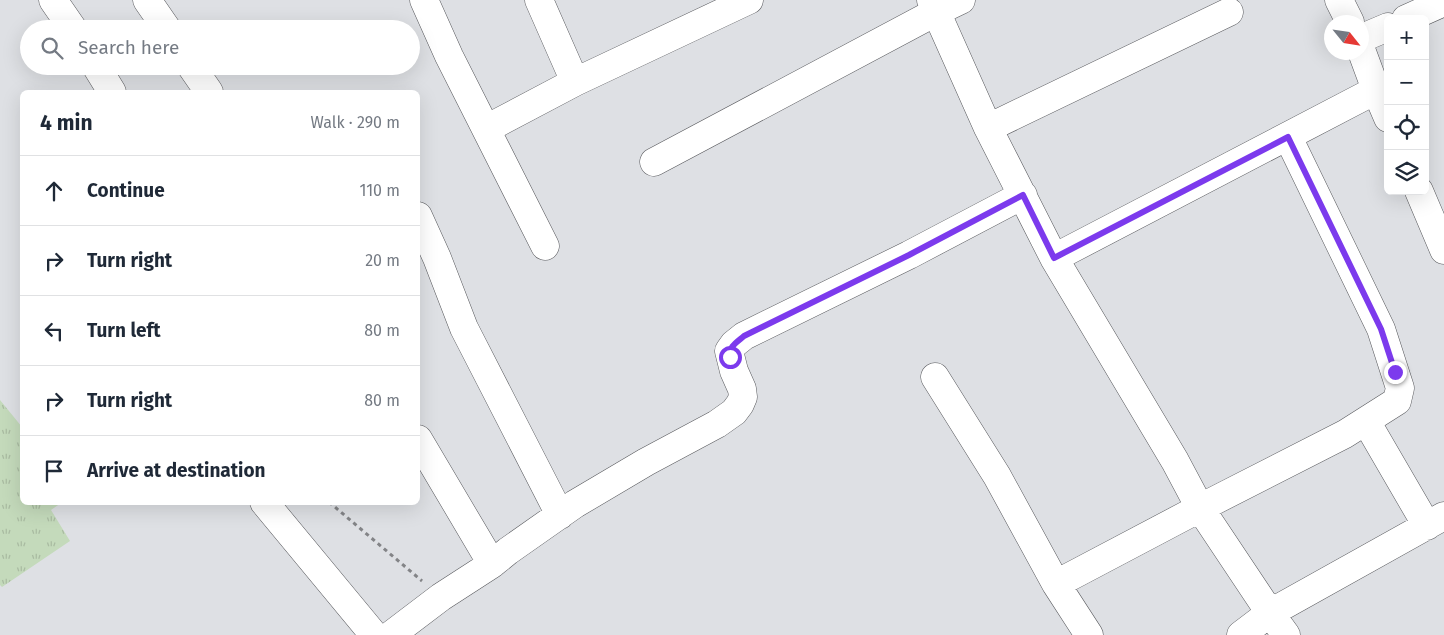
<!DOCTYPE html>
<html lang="en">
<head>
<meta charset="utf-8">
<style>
  :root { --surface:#fff; --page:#f6f6f7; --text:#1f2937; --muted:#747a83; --line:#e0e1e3 }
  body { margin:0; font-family:"Fira Sans",sans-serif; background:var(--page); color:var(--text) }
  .controls { position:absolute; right:15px; top:15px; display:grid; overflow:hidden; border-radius:8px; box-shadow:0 5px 20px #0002 }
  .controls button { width:45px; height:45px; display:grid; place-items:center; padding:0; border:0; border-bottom:1px solid var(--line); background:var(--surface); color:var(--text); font:25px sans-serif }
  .compass { position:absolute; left:1324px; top:15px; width:45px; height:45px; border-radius:50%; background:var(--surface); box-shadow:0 5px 20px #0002; rotate:120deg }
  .stop { position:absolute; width:15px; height:15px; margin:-11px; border:4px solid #7c3aed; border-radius:50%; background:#fff }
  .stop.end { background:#7c3aed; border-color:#fff; box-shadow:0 1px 5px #0008 }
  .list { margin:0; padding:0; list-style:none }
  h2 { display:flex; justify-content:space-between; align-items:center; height:65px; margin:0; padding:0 20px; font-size:21px }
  h2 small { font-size:16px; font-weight:400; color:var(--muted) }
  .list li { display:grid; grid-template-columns:32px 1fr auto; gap:15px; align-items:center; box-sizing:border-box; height:70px; padding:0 20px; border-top:1px solid var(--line) }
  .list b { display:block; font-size:19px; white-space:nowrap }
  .list em { font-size:16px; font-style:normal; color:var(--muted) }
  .icon { flex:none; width:28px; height:28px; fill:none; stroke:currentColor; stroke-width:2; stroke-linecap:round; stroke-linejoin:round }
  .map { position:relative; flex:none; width:1444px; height:635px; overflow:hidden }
  .search { position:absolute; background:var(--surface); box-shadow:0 5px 20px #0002; left:20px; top:20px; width:400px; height:55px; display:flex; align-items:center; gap:12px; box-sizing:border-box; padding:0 18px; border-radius:28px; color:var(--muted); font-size:19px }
  .panel { position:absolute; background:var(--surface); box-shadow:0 5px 20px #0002; left:20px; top:90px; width:400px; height:415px; border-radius:8px }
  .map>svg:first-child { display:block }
  .grass { fill:url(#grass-tufts) }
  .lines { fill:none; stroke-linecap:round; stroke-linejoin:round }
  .minor-casing { stroke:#57585c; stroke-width:29 }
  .path { stroke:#838487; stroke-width:3; stroke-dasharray:4 4; stroke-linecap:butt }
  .minor { stroke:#fff; stroke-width:28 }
  .route { stroke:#7c3aed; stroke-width:6 }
</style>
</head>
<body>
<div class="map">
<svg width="1444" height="635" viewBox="0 0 1444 635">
  <defs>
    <pattern id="grass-tufts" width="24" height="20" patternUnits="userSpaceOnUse" patternTransform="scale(1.25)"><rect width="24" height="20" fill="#c4dabb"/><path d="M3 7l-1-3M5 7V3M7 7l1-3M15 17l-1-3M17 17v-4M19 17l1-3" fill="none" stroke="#a9bba1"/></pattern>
  </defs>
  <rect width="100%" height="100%" fill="#dee0e4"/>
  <path class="grass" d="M0 400 22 427V502L61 503 51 510 70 541 2 587 0 585Z"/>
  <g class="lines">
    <g class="minor-casing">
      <path id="minor" d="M53 0 73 29
        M147 0 167 29
        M424 0 449 56 545 246
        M539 0 575 82
        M931 0 988 128 1054 258 1175 461 1200 508 1270 613 1444 516
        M1339 0 1350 22
        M1406 19 1444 2
        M1362 38 1388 27
        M96 66 112 92
        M191 66 209 92
        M1376 90 1388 118
        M988 128 1229 12
        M486 129 575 82 749 0
        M654 162 936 12 961 0
        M1419 191 1444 250
        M418 216 437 258 464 328 560 515
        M1054 258 1376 90 1362 52
        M935 377 997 476 1056 584
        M1366 421 1427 526
        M418 439 492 564
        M264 502 374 635
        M391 635 441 597 492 564 508 551 575 504 646 462 717 424 734 412 740 404 743 397 742 389 734 371 729 351 734 344 744 336 909 255 1023 195
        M1089 635 1056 584 1200 508 1345 434 1397 401 1400 388 1381 329 1288 137
        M1241 635 1270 613 1286 635"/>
    </g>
    <path class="path" d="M329 502 422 581"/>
    <use href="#minor" class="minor"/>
  </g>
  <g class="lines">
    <path class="route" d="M730 357C728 347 737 342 744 336L909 255 1023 195 1054 258 1288 137 1381 329 1395 372"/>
  </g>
</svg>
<div class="controls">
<button>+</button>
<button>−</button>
<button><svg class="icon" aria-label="locate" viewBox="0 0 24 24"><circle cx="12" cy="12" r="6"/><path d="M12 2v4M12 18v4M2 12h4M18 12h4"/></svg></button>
<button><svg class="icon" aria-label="layers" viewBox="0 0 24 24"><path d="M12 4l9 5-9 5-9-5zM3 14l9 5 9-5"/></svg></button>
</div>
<svg class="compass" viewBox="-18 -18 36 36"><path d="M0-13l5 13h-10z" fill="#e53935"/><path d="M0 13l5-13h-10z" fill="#747a83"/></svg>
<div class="stop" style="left:730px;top:357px"></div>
<div class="stop end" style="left:1395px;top:372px"></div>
<div class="search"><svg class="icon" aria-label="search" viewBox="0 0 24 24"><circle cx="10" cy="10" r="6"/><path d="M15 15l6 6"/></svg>Search here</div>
<section class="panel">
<h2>4 min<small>Walk · 290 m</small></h2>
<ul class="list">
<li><svg class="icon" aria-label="ahead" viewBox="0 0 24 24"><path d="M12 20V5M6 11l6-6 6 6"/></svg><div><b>Continue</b></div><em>110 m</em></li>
<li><svg class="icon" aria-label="right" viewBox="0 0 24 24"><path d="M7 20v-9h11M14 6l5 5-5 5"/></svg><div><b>Turn right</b></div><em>20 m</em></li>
<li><svg class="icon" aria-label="left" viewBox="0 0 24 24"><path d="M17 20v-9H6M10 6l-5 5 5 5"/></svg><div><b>Turn left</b></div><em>80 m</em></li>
<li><svg class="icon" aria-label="right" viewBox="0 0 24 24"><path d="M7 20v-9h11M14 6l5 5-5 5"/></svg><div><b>Turn right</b></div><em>80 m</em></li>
<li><svg class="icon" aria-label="arrive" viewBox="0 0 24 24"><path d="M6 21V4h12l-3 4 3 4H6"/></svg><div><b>Arrive at destination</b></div></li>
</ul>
</section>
</div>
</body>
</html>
